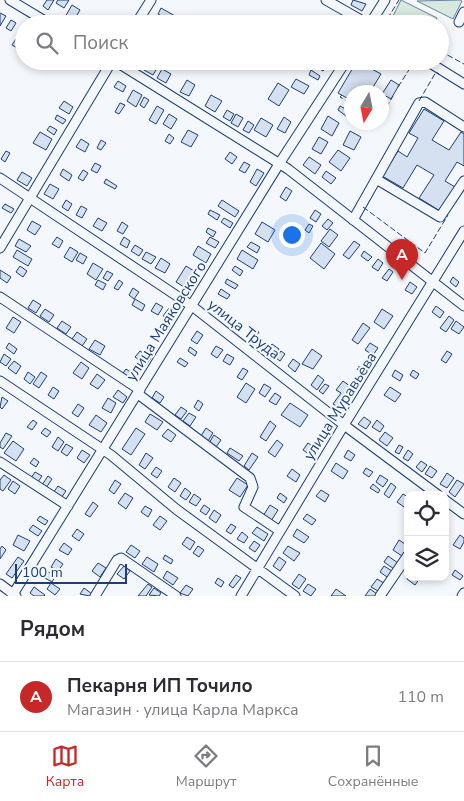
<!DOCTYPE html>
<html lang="ru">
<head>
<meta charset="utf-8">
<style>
  :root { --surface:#fff; --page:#f2f2f3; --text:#2b2b33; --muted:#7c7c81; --line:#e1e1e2; --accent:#c62828 }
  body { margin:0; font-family:"Nunito Sans",sans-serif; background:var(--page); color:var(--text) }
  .controls { position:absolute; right:15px; bottom:15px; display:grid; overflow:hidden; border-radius:10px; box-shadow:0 2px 8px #0003 }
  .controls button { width:45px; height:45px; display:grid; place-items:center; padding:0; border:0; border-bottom:1px solid var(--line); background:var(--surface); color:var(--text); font:25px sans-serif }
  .compass { position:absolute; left:344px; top:85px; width:45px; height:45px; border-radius:50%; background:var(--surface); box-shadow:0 2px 8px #0003; rotate:190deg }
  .scale { position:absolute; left:15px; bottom:12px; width:112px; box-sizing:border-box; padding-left:5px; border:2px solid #1d3f73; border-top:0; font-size:14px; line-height:18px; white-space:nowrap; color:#1d3f73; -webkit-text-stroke:4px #f4f7fb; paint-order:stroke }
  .you { position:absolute; left:291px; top:234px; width:18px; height:18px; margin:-12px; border:4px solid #fff; border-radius:50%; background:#1a73e8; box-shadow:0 0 0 8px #1a73e833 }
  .badge { display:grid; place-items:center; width:32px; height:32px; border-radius:50%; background:var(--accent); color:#fff; font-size:16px; font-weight:700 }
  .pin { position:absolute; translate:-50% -41px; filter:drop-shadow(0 1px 2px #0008) }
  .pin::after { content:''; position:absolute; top:26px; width:18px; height:15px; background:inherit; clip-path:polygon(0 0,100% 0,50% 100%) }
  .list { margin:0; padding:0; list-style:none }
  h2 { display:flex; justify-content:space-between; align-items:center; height:65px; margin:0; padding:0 20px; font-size:21px }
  h2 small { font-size:16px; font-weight:400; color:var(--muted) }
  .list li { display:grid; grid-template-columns:32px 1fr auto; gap:15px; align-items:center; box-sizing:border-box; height:70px; padding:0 20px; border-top:1px solid var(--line) }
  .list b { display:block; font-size:19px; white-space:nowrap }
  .list p { margin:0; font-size:16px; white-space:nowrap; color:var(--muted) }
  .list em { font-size:16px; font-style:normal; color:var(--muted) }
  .icon { flex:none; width:28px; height:28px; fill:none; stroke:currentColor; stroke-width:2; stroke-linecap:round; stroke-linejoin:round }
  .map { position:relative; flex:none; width:464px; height:596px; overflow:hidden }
  .search { position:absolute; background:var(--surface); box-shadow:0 2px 8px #0003; left:15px; right:15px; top:15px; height:55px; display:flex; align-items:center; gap:12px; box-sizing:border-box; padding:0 18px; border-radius:28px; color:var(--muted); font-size:19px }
  .sheet { height:135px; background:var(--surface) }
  nav { display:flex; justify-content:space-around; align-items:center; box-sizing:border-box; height:70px; border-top:1px solid var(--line); background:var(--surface); font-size:14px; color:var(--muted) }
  nav a { display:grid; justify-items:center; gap:2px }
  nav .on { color:var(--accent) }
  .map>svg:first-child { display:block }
  .green { fill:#d7e8df; stroke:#687fa3 }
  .building { fill:#d5e0f0; stroke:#1d3f73 }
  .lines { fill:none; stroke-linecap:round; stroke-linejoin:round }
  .minor-casing { stroke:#1d3f73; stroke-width:11 }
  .minor { stroke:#f4f7fb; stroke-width:9 }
  .fence { stroke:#1d3f73; stroke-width:1; stroke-dasharray:6 2.5; stroke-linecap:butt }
  .labels { text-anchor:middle; stroke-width:4; stroke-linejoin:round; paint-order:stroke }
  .street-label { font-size:15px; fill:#1d3f73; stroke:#f4f7fb }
</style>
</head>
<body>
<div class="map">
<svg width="464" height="596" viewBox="0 0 464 596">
  <rect width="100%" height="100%" fill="#f4f7fb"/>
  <path class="green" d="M401 0 437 18 434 24H403L392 18Z
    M460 0 462 1 453 19 417 1Z"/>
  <path class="building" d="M47 0H54L48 10 43 6Z
    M58 0H69L64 8 56 3Z
    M353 0 366 4 362 11 351 5Z
    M72 5 80 10 73 22 65 17Z
    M161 8 175 16 172 22 158 14Z
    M0 13 6 16 0 26Z
    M79 16 84 19 81 24H75Z
    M11 20 16 23 11 31 6 28Z
    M16 39 24 43 21 50 12 45Z
    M67 61H79L75 68Z
    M357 61 381 74 370 92H352V101L338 93Z
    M317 62 326 67 323 71 315 66Z
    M148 63 157 68 153 75 144 70Z
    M162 69 171 74 166 83 157 78Z
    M311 70 320 76 318 80 309 75Z
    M296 79 309 86 304 94 291 87Z
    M187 80 195 85 189 96 180 92Z
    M391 80 399 85 391 99 382 94Z
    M118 81 126 86 123 92 114 87Z
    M278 83 289 90 279 106 268 99Z
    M133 90 142 95 136 107 127 101Z
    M211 95 222 101 215 112 205 106Z
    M144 97 149 100 144 108 140 105Z
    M64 101 73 107 69 114 59 108Z
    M120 103 125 105 119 114 115 112Z
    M157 106 164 110 156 124 149 120Z
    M340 106 349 111 346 116 338 110Z
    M424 109 444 121 432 140 449 150 461 132 464 134V166L457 162 445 181 455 187 440 211 419 198 434 175 417 165 403 188 382 176 398 151 407 157 418 138 409 133Z
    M227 110 234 114 230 121 223 117Z
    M169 114 177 119 171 129 163 124Z
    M236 114 243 118 238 127 231 123Z
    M57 115 66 120 63 124 55 119Z
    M328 116 339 123 332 136 321 129Z
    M284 117 291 122 285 133 277 129Z
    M261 118 273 125 266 137 254 130Z
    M248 121 254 125 249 133 243 130Z
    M50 126 57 130 54 135 47 130Z
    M188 130 198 135 191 147 181 142Z
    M350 131 361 137 354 150 343 145Z
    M40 132 52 139 46 150 33 143Z
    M169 134 174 138 170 144 165 141Z
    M319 137 328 142 321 154 312 149Z
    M81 139 89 144 85 152 76 147Z
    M101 140 106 143 101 150 97 148Z
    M338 150 350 158 341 171 329 162Z
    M6 151 10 153 5 162 1 159Z
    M230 152 237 157 232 164 225 159Z
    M309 157 321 165 315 174 303 165Z
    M244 162 250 165 245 173 239 170Z
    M95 163 101 166 97 173 91 170Z
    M63 169 72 175 69 181 60 175Z
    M257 169 264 173 256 186 250 182Z
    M83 170 88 173 83 181 78 178Z
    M326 171 336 178 331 184 322 177Z
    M22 172 32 178 27 186 17 180Z
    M106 179 117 186 115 189 104 183Z
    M50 184 59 189 53 199 44 194Z
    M286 187 292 191 286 201 280 197Z
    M66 200 72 204 68 211 62 207Z
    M222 200 239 211 235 217 218 206Z
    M5 204 14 209 11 213 2 208Z
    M81 206 87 209 82 218 76 215Z
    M210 210 220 215 217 220 208 214Z
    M315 210 321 214 316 222 310 218Z
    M98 218 107 223 102 231 93 226Z
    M224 218 233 223 230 228 221 222Z
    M328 219 333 223 327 230 322 226Z
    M32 221 41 226 35 235 27 230Z
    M122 222 128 226 123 234 117 231Z
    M262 222 275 230 268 242 255 234Z
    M309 224 313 226 309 233 305 230Z
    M208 228 216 232 213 237 206 232Z
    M330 229 338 235 329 247 321 241Z
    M57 237 63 241 59 248 52 244Z
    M124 237 130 241 127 248 120 244Z
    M210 237 219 242 215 248 206 243Z
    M19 239 31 246 26 252 15 246Z
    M354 241 360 245 349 259 343 255Z
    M251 242 260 247 257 253 247 247Z
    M321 243 335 254 324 269 310 258Z
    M135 245 143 250 139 256 131 251Z
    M198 246 211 254 206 263 193 255Z
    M70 247 78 252 72 262 64 257Z
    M17 250 32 259 28 266 13 257Z
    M242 250 258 260 253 269 237 259Z
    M364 251 372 257 368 261 361 256Z
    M146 252 156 257 151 264 142 259Z
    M80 253 87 257 83 264 76 260Z
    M161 258 170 264 165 273 155 268Z
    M378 259 383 263 378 271 372 267Z
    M93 263 103 269 96 280 87 274Z
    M20 266 27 271 23 277 16 272Z
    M186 266 197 273 187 289 176 282Z
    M235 266 243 271 240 276 232 270Z
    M389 269 393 272 387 281 382 278Z
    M0 270 11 277 7 283 0 278Z
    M107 271 113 274 108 281 103 278Z
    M453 277 459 282 456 287 450 282Z
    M227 279 238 285 235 289 225 283Z
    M98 280 106 284 103 290 95 285Z
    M119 280 123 283 118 290 114 288Z
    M410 282 417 287 412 294 405 290Z
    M133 288 139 292 134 299 129 295Z
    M221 289 230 295 227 299 218 294Z
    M135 299 145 305 142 311 132 305Z
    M33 300 41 305 36 313 28 308Z
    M156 303 163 307 158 315 151 311Z
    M211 303 219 308 216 313 208 308Z
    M436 306 444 312 440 318 432 312Z
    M169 308 175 312 170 320 163 316Z
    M45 309 54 315 49 322 40 316Z
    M382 309 393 316 384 329 374 322Z
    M449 316 454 320 446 332 440 328Z
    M13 317 21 322 14 333 6 328Z
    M62 321 71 327 66 334 57 328Z
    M456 321 464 327 459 334 451 329Z
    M363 323 370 328 358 344 352 340Z
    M252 327 259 332 253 340 246 335Z
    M197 331 203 335 197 344 191 340Z
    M77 332 87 339 82 346 72 339Z
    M95 340 105 346 100 355 89 349Z
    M9 343 17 349 14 354 6 348Z
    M370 343 378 348 373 355 365 350Z
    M272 344 279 349 274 356 267 351Z
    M216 346 223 350 217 358 211 354Z
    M190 347 197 352 195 356 188 351Z
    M312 349 322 356 313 369 302 364Z
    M140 351 151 358 146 365 135 357Z
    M281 351 285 354 280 361 276 358Z
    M447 351 452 354 446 363 441 360Z
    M4 354 11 359 6 366 0 362Z
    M227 354 234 358 230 365 223 361Z
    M180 358 188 363 185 367 177 362Z
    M293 359 300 364 295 372 288 366Z
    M14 361 21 366 16 374 8 368Z
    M81 362 89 368 82 379 73 373Z
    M243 368 248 371 242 380 237 377Z
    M126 369 138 377 134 382 123 373Z
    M395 370 403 375 400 381 392 376Z
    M413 370 419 374 416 379 410 375Z
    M28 372 35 377 30 384 24 379Z
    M41 372 47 376 39 388 33 384Z
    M97 374 105 380 98 389 90 384Z
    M318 375 324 380 317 390 311 385Z
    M343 381 354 389 341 409 333 404 341 393 336 390Z
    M246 383 255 389 246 403 237 397Z
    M264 384 271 388 265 397 259 393Z
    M325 384 329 386 323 394 319 391Z
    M53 387 59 391 54 399 48 395Z
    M390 387 401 394 395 402 384 395Z
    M118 390 127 397 123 403 113 397Z
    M156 391 164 397 160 403 152 398Z
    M275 393 281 397 276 405 269 401Z
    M2 397 8 401 2 409 0 407Z
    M108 398 116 403 111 413 102 408Z
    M198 400 203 404 199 411 194 407Z
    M290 403 308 415 300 427 281 415Z
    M78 404 84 408 78 417 72 413Z
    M181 407 187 411 181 419 175 415Z
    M189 413 196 417 190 426 183 421Z
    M150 414 163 422 157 430 145 422Z
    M96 415 107 423 101 432 89 425Z
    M364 417 371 422 366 429 358 424Z
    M33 420 37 423 32 430 27 427Z
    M377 420 384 426 380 432 372 427Z
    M270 421 276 426 266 441 260 437Z
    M45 428 51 432 47 437 41 433Z
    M136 428 145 434 131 455 122 449Z
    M206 428 213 433 208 441 201 436Z
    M168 429 176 435 171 442 162 436Z
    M385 432 393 438 387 446 379 440Z
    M6 433 12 436 3 449 0 447V443Z
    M214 435 221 440 216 447 209 443Z
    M58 437 64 442 58 451 52 447Z
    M277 440 283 445 275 457 268 452Z
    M13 441 24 449 16 461 4 453Z
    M308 443 318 450 313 457 303 450Z
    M66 444 73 448 67 456 61 452Z
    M399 445 403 447 399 454 395 452Z
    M230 448 243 456 239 461 227 453Z
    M82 450 90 455 84 463 77 458Z
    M348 450 355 455 351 461 344 457Z
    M408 450 413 454 408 461 403 458Z
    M146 453 153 458 145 469 139 465Z
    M252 453 258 457 249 470 244 466Z
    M34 458 39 462 36 467 30 463Z
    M421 461 427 465 422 472 416 467Z
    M336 463 348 471 343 479 331 471Z
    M430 466 437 471 432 478 425 474Z
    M156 467 162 471 157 478 151 474Z
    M366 468 373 472 369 477 363 473Z
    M292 469 300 475 296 482 287 476Z
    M35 472 42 476 38 482 31 478Z
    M447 473 454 478 447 488 440 484Z
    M4 475 11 480 3 491 0 489V480Z
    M380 475 388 480 383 487 376 482Z
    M48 476 52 479 46 488 42 485Z
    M174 478 181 483 175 492 168 487Z
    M237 478 248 485 240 497 229 490Z
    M115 480 121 484 114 494 109 490Z
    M457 480 464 484 455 497 449 492Z
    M13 481 20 486 15 494 8 489Z
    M391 483 396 487 389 498 384 494Z
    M373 484 380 490 378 493 370 488Z
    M58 486 66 491 61 498 53 493Z
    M185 488 191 493 186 500 180 496Z
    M321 490 329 495 325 502 316 496Z
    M125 493 133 498 126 509 118 503Z
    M280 493 287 498 284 503 277 498Z
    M194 494 201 499 196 506 189 502Z
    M403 494 408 497 404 507 397 502Z
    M93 502 98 506 90 517 85 514Z
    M204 505 210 509 206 515 200 511Z
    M270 505 278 510 271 521 263 516Z
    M145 506 152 510 148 517 141 512Z
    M214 510 221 515 216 523 209 518Z
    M307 514 316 520 312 525 303 519Z
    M40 516 48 521 45 525 37 520Z
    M160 516 167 521 160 530 153 525Z
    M231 524 236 527 231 534 226 531Z
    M33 525 42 531 38 536 29 530Z
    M257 527 268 534 264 541 252 533Z
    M77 529 84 534 79 541 72 536Z
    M297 529 309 537 304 543 293 536Z
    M242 532 248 537 244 543 237 539Z
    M18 535 30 541 24 551 13 545Z
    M460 535 464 538V542L460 549 453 545Z
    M187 537 195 542 190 550 182 544Z
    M399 540 408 546 402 556 393 550Z
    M254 541 260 545 255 552 249 548Z
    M64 543 72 549 68 555 59 550Z
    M131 545 140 551 135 558 126 552Z
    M2 546 6 550 0 559V549Z
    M198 546 204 550 199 557 193 553Z
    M288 546 300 553 294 561 283 553Z
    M165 555 173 560 171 564 163 559Z
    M388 556 398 563 394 569 384 562Z
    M18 557 24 561 12 578 6 574Z
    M147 557 158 564 154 572 142 564Z
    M279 557 286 562 280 571 273 566Z
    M56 559 63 564 58 571 51 567Z
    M98 563 106 568 100 577 92 571Z
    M124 566 130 571 124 579 117 574Z
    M384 566 392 571 387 577 380 572Z
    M455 570 463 576 460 580 452 575Z
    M47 571 55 577 52 582 43 577Z
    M167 571 178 578 173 585 163 578Z
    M299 574 306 579 299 589 292 584Z
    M236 575 241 578 233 588 229 585Z
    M408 577H418L420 578 415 585 407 579Z
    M218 578 224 582 221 587 215 583Z
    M377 579 384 583 378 591 371 587Z
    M51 583 60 589 55 595 47 589Z
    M148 584 152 587 146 596H138Z
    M308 584 316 589 311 596 303 591Z
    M186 585 193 589 188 596 180 593Z
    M34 587 45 595 44 596H34L30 593Z
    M84 588 92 594 90 596 80 594Z
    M154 588 161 593 159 596 149 595Z
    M336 589 346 596H331Z
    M370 589 377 594 375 596H365Z"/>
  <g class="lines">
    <g class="minor-casing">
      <path id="minor" d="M10 0 50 24
        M326 0 368 24
        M459 22 464 12
        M136 24 151 0
        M370 24 385 0
        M115 61 288 169 464 306
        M427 61 464 84
        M0 178 192 306 344 425 438 495
        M376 179 440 217 464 181
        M353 220 419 103 425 102 464 127
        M0 248 112 61
        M0 297 140 390
        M0 381 111 455 176 509 295 596
        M138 394 250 478 253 487 244 507 280 531
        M0 462 68 506
        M445 500 464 514
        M0 584 16 596
        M12 596 279 164 346 61
        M95 596 117 560 121 558 176 596
        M241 596 344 425 464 231
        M380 596 408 555
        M462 596 464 593"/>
    </g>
    <use href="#minor" class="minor"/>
    <path class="fence" d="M391 24 386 21 399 0
      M440 51 464 64
      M398 87 412 65 405 61
      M342 95 340 97 352 104
      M419 101 436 72 439 74
      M382 115 393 96
      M363 207 425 253 448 215"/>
  </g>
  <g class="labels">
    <g class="street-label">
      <text transform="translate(166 321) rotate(-58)" y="5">улица Маяковского</text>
      <text transform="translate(244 329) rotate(38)" y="5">улица Труда</text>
      <text transform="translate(340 406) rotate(-58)" y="5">улица Муравьёва</text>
    </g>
  </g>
</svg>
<div class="controls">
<button><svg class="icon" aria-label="locate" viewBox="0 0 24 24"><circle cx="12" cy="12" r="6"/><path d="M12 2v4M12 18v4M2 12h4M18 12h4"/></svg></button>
<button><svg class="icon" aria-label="layers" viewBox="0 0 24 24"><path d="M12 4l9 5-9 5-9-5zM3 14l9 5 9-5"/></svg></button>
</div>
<svg class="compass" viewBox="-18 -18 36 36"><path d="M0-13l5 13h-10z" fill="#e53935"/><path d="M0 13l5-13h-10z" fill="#7c7c81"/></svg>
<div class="scale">100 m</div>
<div class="you"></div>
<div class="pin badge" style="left:402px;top:280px">A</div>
<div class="search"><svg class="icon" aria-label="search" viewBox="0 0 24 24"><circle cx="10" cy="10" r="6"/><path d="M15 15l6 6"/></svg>Поиск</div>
</div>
<section class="sheet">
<h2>Рядом<small></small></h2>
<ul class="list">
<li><span class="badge">A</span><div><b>Пекарня ИП Точило</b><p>Магазин · улица Карла Маркса</p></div><em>110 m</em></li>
</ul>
</section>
<nav>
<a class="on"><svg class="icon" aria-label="map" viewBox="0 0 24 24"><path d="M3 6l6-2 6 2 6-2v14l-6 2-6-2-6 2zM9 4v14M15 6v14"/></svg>Карта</a>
<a><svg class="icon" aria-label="directions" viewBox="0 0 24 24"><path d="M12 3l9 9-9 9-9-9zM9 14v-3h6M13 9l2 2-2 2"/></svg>Маршрут</a>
<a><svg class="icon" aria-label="saved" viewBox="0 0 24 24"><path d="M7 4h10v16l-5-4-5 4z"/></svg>Сохранённые</a>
</nav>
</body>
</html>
